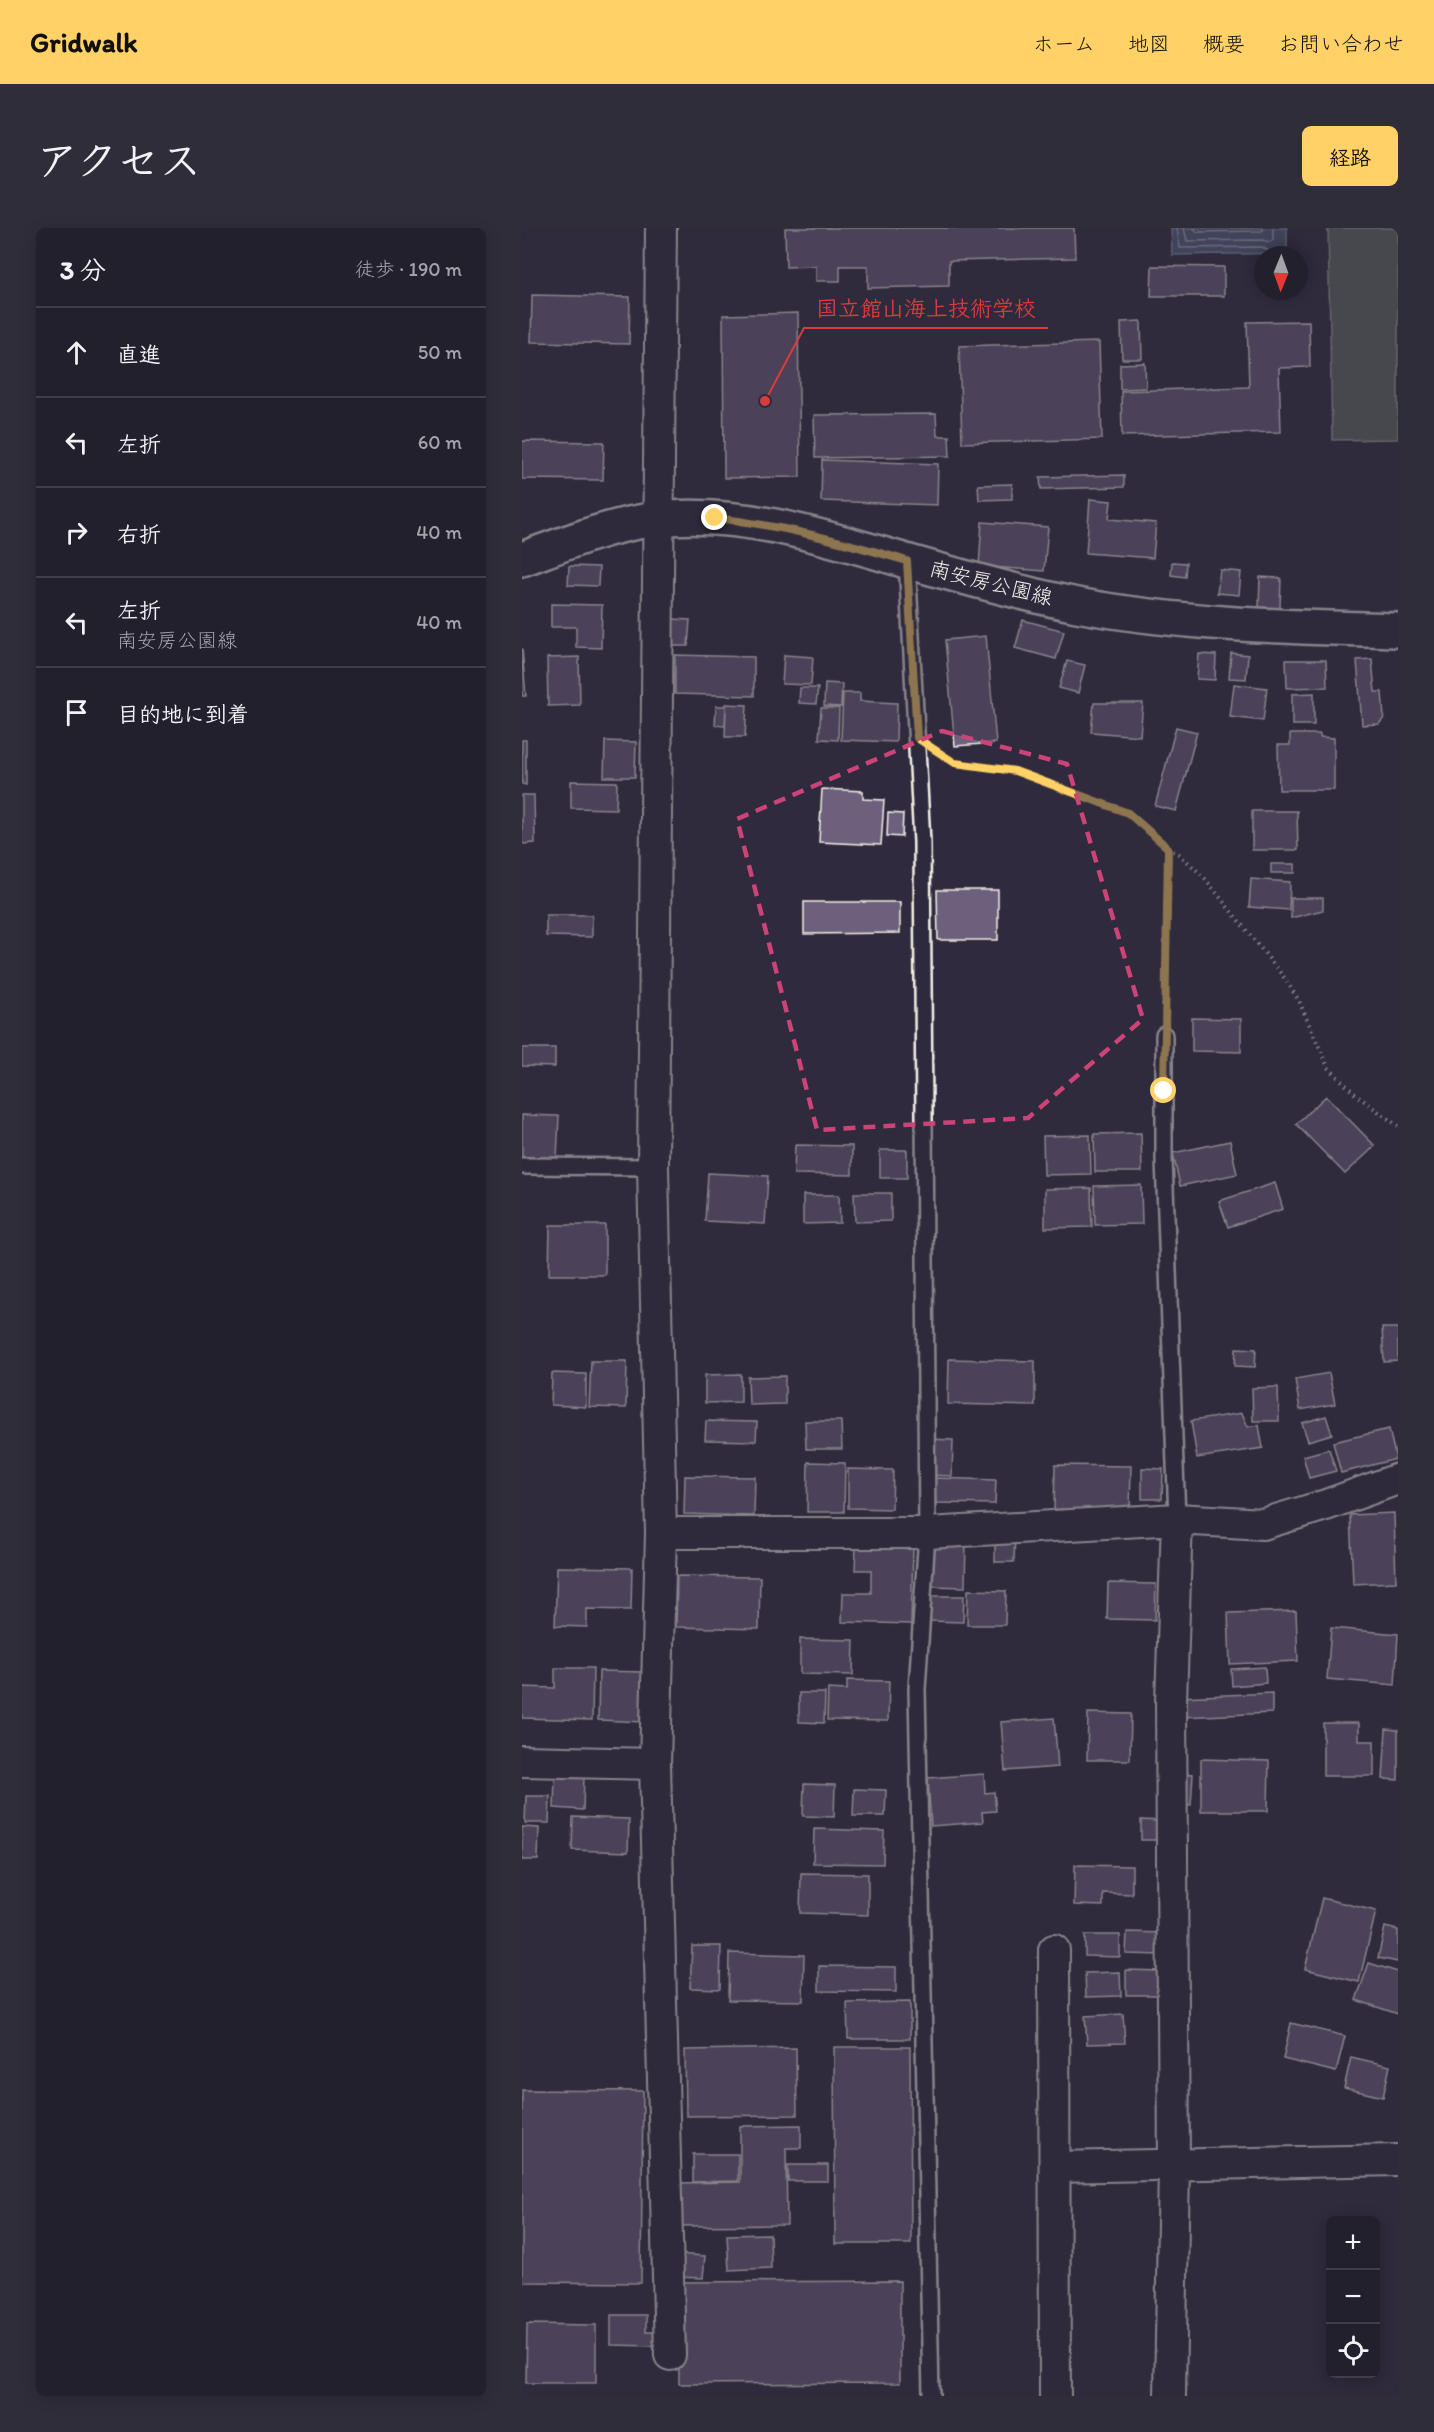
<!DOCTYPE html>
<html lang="ja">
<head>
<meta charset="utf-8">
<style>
  :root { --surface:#23202e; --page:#2f2d3a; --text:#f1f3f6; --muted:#a3a3aa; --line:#403e4a; --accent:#ffd166 }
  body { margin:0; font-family:Itim,"Klee One",sans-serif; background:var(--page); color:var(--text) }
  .controls { position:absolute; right:18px; bottom:18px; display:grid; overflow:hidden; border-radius:9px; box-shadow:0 3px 15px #0003 }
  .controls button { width:54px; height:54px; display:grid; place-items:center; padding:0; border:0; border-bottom:2px solid var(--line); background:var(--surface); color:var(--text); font:30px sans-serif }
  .compass { position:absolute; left:732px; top:18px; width:54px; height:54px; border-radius:50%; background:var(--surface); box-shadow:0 3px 15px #0003; rotate:181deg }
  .stop { position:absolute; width:18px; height:18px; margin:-14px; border:4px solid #ffd166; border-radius:50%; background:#fff }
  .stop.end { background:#ffd166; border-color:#fff; box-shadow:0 2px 6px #0008 }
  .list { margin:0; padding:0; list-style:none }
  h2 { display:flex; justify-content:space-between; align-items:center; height:78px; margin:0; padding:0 24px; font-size:26px }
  h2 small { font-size:20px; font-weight:400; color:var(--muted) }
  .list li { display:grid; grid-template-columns:39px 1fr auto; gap:18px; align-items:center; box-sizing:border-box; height:90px; padding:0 24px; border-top:2px solid var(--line) }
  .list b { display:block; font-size:22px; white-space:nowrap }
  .list p { margin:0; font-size:20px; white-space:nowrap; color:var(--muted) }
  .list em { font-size:20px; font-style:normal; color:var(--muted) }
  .icon { flex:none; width:33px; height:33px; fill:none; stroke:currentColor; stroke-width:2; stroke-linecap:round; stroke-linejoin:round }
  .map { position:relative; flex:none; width:876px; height:2168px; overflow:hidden; border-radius:9px }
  header { display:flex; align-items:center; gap:36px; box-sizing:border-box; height:84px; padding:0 30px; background:var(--accent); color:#111 }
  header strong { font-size:28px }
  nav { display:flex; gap:33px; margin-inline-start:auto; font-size:21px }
  .intro { display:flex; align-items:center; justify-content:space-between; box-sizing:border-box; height:144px; padding:0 36px }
  h1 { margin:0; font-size:42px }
  .button { padding:15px 27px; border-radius:9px; background:var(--accent); color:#111; font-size:21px; font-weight:700 }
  main { display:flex; gap:36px; padding:0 36px }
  aside { flex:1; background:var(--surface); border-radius:9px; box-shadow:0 3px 15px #0003 }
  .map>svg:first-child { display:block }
  .green { fill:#626e63; stroke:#abb0a6; stroke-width:1.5 }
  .water { fill:#566480; stroke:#959caa; stroke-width:1.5 }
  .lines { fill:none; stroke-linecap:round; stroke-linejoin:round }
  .shore { stroke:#b5b9be; stroke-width:1.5 }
  .building { fill:#6d607d; stroke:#f4f1e8; stroke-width:1.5 }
  .lane-casing { stroke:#f4f1e8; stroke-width:20 }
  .street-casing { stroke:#f4f1e8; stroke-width:34 }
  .secondary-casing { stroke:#f4f1e8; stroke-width:38 }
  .path { stroke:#f4f1e8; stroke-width:4; stroke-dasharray:1.5 4.5; stroke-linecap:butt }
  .lane { stroke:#2f2a3d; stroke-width:15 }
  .street { stroke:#2f2a3d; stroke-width:30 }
  .secondary { stroke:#2f2a3d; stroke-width:33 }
  .route { stroke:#ffd166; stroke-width:8 }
  .marked { fill:none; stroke:#cc4377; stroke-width:4.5; stroke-dasharray:12 8; stroke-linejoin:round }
  .labels { text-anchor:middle; stroke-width:4.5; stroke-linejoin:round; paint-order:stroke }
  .street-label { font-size:21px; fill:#f4f1e8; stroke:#2f2a3d }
  .leader { fill:none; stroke:#d93c3b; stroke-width:2 }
  .callout-dot { fill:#d93c3b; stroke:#2f2a3d; stroke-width:2 }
  .callout-label { font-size:22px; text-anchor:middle; font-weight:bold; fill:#d93c3b; stroke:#2f2a3d; stroke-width:4.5; stroke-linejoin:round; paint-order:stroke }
</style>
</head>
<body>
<header>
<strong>Gridwalk</strong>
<nav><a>ホーム</a><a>地図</a><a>概要</a><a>お問い合わせ</a></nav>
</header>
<div class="intro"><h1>アクセス</h1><a class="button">経路</a></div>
<main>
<aside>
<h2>3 分<small>徒歩 · 190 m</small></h2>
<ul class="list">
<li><svg class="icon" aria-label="ahead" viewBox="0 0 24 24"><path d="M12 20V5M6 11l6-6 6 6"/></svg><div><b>直進</b></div><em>50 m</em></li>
<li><svg class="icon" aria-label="left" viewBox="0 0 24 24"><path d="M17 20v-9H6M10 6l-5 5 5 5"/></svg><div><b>左折</b></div><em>60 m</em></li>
<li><svg class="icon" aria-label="right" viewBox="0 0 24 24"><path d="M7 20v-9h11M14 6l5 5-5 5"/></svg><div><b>右折</b></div><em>40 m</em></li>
<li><svg class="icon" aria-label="left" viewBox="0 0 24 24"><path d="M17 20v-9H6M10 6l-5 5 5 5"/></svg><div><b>左折</b><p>南安房公園線</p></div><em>40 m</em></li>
<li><svg class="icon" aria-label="arrive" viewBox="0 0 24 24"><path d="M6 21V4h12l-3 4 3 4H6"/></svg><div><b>目的地に到着</b></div></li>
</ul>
</aside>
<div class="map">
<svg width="876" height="2168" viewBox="0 0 876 2168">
  <rect width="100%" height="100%" fill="#2f2a3d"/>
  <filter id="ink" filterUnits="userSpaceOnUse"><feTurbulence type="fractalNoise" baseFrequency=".0167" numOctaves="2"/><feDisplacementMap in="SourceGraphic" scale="12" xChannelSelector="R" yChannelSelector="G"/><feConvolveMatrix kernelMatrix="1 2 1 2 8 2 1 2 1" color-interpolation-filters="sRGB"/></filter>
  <g filter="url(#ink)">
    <path class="green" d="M806 0H876V211L810 212Z"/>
    <path class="water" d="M649 0H765V25L650 27Z"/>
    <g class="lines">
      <path class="shore" d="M655 0 658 20 740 19 745 22 747 27
        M662 0 665 13 740 12 748 14 751 12V0
        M672 0 675 4 740 3 742 0"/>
    </g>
    <path class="building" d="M263 0H552L553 30 427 33V58L346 60V38H318V53H294V38L264 39Z
      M630 38 702 39V68H629Z
      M10 67 108 69 107 116 9 114Z
      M276 85 278 249 202 250 201 87Z
      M619 93 620 131H600L599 94Z
      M787 93 788 139 757 140 759 204 600 208 599 163 727 159 725 94Z
      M577 114 580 211 440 215 437 118Z
      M623 135 624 160 598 161V136Z
      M414 186 415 208H427L428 228 293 230 292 187Z
      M0 213 82 214 81 252 0 251Z
      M300 232 416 236 415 277 299 273Z
      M602 247V259L519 261 518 249Z
      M490 256V271L457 272 456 257Z
      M568 271 589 273 587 291 634 295 631 330 564 325Z
      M460 294 526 299 522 343 457 338Z
      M650 334 664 335 663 349 649 347Z
      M47 338 77 339 76 358 46 357Z
      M698 342 719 344 717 367 695 365Z
      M738 349 759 350 758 380 737 379Z
      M29 376 80 377 79 420 54 419V399H29Z
      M150 391 168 392 166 418H149Z
      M501 392 542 403 534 431 493 420Z
      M464 408 474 515 433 518 423 412Z
      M0 420 4 468H0Z
      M709 425 726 427 724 451 707 450Z
      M677 426 694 427 693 452 675 451Z
      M153 427 232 429V468L153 466Z
      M262 427 291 429 289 457 260 456Z
      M57 429 58 477 26 478 25 430Z
      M850 431 853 464H860L862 490 857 496 840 497 835 432Z
      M764 432H804L805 459 765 460Z
      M545 433 563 437 556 465 537 460Z
      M303 455 320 456 319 479 302 478Z
      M712 456 745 460 741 493 708 489Z
      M278 460H296L294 476 277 475Z
      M321 465H338V473L375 475 374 514 319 512Z
      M792 465V497H770V466Z
      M572 475H621L618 508 569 504Z
      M204 476 225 477 223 509H203Z
      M194 478H204L203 498 193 497Z
      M299 480H317L316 512 297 511Z
      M654 499 675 504 654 583 633 578Z
      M768 506H798V509L812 510V562H757L756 517H768Z
      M0 512H4V557L0 556Z
      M83 513 114 514 113 549H82Z
      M49 553 95 554 94 581 49 580Z
      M300 561 341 563V571L362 572 359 617 297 614Z
      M0 567H12L13 615 0 616Z
      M730 583H775L776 622H730Z
      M366 585 381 586 380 609 365 608Z
      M749 636H773V645H749Z
      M729 651 768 654 767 682 727 679Z
      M415 662H476V712H416Z
      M769 670H801V682L769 690Z
      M282 674H378V705L282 706Z
      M24 687H70V709L24 708Z
      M670 790 719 791V824L670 823Z
      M0 820H33V839L0 838Z
      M804 868 853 918 823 946 774 896Z
      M0 887 37 888 35 931 0 929Z
      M619 905 620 944H573L572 906Z
      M568 907 569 946 522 947 521 908Z
      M708 913 715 946 658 958 651 925Z
      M273 917 330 918V947L272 946Z
      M358 922H385V950H358Z
      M186 945 246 948 243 996 183 993Z
      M753 955 761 981 706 999 697 973Z
      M619 957 620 996 573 997 572 958Z
      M569 960 570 999 523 1000V961Z
      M332 965H369V993L333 994Z
      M281 967H317L318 995 281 996Z
      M28 997H83V1047H27Z
      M860 1100H876V1133L862 1134Z
      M714 1120 734 1121 733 1139 713 1138Z
      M427 1131 513 1133V1178L426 1176Z
      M69 1133H105L104 1180 67 1179Z
      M30 1145 64 1146V1179L29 1177Z
      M807 1145 813 1176 778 1182 773 1151Z
      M219 1146V1174L183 1175V1147Z
      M263 1148V1176L227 1177 226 1149Z
      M756 1159 757 1193H731L730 1160Z
      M720 1185 726 1199 737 1197 741 1220 675 1230 669 1193Z
      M804 1188 810 1206 786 1213 780 1195Z
      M184 1193 235 1194 234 1213 183 1212Z
      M283 1193H319L320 1221H284Z
      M867 1201 874 1231 819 1245 811 1214Z
      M406 1211 431 1212 430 1248 406 1247Z
      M807 1221 814 1243 787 1250 781 1228Z
      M286 1234 323 1235 322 1284H285Z
      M533 1237 609 1238 608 1282 532 1281Z
      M620 1240 641 1241 640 1271H620Z
      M326 1241 371 1242 370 1281 326 1280Z
      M163 1248 233 1249 232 1288 162 1286Z
      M413 1250 474 1252 473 1276 412 1275Z
      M872 1285 874 1354 831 1356 828 1287Z
      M473 1304H493L492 1334H473Z
      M410 1314H444L443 1359 409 1358Z
      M334 1317 391 1319 389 1396 320 1394 321 1365H349V1342H333Z
      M35 1339 110 1340 109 1382 65 1381V1399L33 1398Z
      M155 1348 238 1349 237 1401 154 1399Z
      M586 1355 634 1356 633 1392 585 1391Z
      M446 1362 484 1363 483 1397H445Z
      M404 1368H442L441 1394 404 1393Z
      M774 1383 776 1433 708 1436 706 1385Z
      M809 1400 876 1406 873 1457 805 1451Z
      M278 1411 332 1412 331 1447 278 1446Z
      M743 1439 744 1455 710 1458 709 1441Z
      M33 1440H71L70 1492 0 1490V1459L33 1460Z
      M77 1443 123 1444 122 1494 76 1492Z
      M325 1452 367 1453 366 1493 305 1492 306 1461 325 1462Z
      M277 1465H303L302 1495 277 1494Z
      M750 1465V1485L658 1489V1469Z
      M566 1485 609 1486 608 1532H565Z
      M532 1490 536 1539 483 1543 479 1494Z
      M801 1495H837V1513H852V1548H801Z
      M864 1501 876 1502V1552L861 1551Z
      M679 1531 747 1533 746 1583H679Z
      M656 1545 671 1546 669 1577 653 1575Z
      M462 1546 463 1565 472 1564 474 1583 460 1584 461 1594 409 1598 406 1550Z
      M33 1547 62 1548 61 1582 32 1580Z
      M282 1556 313 1557 312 1589 281 1588Z
      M332 1561 364 1562 363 1588H331Z
      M4 1568H28L27 1595H3Z
      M51 1589 107 1591 106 1624 50 1622Z
      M619 1592 639 1593V1612H619Z
      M0 1599 17 1600 16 1632H0Z
      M292 1601 362 1603 361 1636 291 1635Z
      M553 1637 610 1638V1666L581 1665V1678L552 1677Z
      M279 1645 346 1646V1687L278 1685Z
      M800 1670 854 1683 837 1754 783 1741Z
      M863 1699 876 1702V1734L856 1730Z
      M605 1704 641 1705 640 1727 604 1726Z
      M563 1707H598V1729L563 1728Z
      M170 1718H199L198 1761 168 1760Z
      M207 1725 282 1727 281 1773 206 1772Z
      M847 1735 876 1744V1786L834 1772Z
      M297 1738 374 1739V1764L297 1763Z
      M604 1742 640 1743V1767H604Z
      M598 1744 599 1768 564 1769 563 1745Z
      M388 1774V1811H326L325 1775Z
      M601 1786 603 1815 565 1816 563 1788Z
      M769 1795 823 1808 814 1844 761 1831Z
      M312 1819H388L389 2016H313Z
      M274 1820 275 1887 164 1888 163 1822Z
      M829 1829 868 1838 861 1869 822 1860Z
      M0 1862 121 1863 119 2055 0 2054Z
      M279 1897V1920H264L265 1997 155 1998 154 1955 218 1954V1898Z
      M171 1926H216V1953L171 1954Z
      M266 1937H306V1953H266Z
      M248 2006 249 2040 207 2042 205 2007Z
      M153 2026 183 2028 181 2050 153 2049Z
      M378 2053V2155L157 2156 156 2054Z
      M89 2087H124V2104H133L132 2118 89 2117Z
      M5 2096 74 2097V2155H4Z"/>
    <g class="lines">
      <g class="lane-casing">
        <path id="lane" d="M385 333 400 614 405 1305 395 1461 409 2168
          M642 807V931L655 1291
          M0 938 131 939"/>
      </g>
      <g class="street-casing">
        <path id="street" d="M139 0 131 939 139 1305 133 1536 148 2127
          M139 1305H405L655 1291 741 1296 804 1277 876 1251
          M0 1533 133 1536
          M532 1722 533 2168
          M533 1939 876 1932
          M648 2168 652 1937 649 1474 655 1291"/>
      </g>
      <g class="secondary-casing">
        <path id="secondary" d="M0 331C44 315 87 297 135 291 220 282 303 309 384 333 440 349 497 365 555 377 662 397 768 399 876 402"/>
      </g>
      <path class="path" d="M418 525 433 535 493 543 606 585 646 620 657 626 681 648 764 752 777 773 806 839 834 867 876 898
        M642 784 646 620"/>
      <use href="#lane" class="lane"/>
      <use href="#street" class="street"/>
      <use href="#secondary" class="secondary"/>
    </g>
  </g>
  <g class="lines" filter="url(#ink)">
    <path class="route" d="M193 290C259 297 322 314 385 333L395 510 433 535 493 543 606 585 646 620 642 863"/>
  </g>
  <path d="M0 0H876V2168H0ZM420 503 545 536 621 791 506 890 295 902 215 591Z" fill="#2f2a3d" fill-opacity=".55" fill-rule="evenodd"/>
  <path class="marked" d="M420 503 545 536 621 791 506 890 295 902 215 591Z"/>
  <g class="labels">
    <g class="street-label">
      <text transform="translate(469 355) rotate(14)" y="7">南安房公園線</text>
    </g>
  </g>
  <path class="leader" d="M243 173L282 100H526"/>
  <circle class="callout-dot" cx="243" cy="173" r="6"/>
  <g class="callout-label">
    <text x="404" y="88">国立館山海上技術学校</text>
  </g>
</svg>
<div class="controls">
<button>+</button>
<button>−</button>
<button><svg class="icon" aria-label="locate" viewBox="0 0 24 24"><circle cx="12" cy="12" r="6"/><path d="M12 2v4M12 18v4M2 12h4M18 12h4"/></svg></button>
</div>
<svg class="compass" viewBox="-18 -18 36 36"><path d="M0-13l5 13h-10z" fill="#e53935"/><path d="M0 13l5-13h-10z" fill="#a3a3aa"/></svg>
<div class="stop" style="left:642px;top:863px"></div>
<div class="stop end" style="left:193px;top:290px"></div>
</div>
</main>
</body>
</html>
